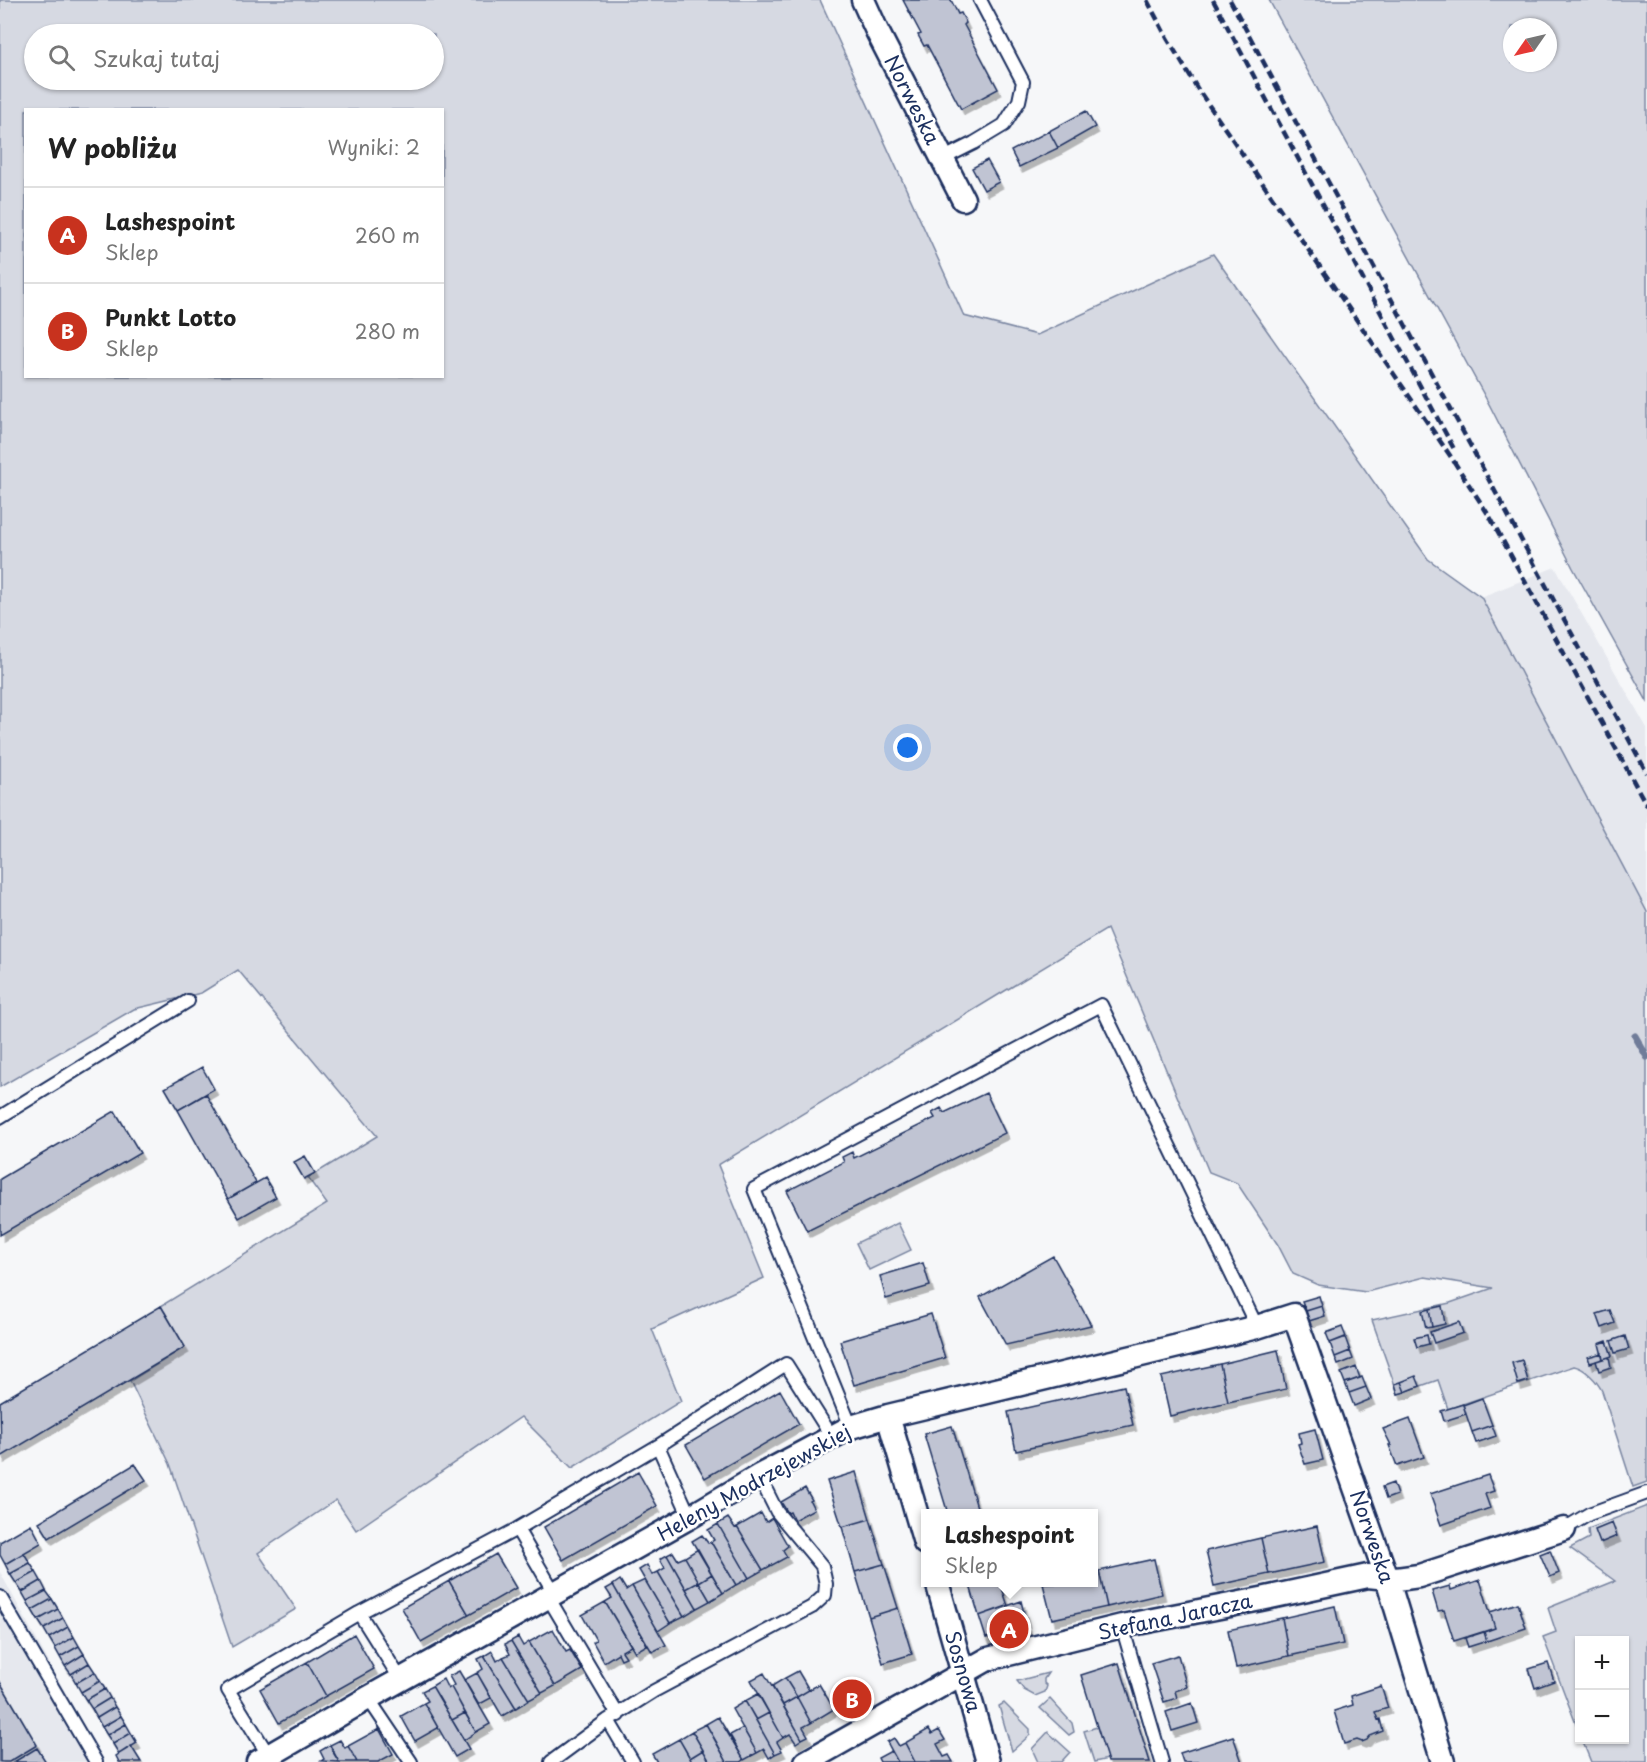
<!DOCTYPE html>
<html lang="pl">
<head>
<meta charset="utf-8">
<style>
  :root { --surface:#fff; --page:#f6f6f6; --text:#222; --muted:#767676; --line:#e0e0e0; --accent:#c8321e }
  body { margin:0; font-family:"Playpen Sans",sans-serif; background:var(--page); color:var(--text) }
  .controls { position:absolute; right:18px; bottom:18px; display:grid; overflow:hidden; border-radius:0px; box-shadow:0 2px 4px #0004 }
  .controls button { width:54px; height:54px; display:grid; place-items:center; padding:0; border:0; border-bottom:2px solid var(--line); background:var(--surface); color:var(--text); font:30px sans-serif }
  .compass { position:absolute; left:1503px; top:18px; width:54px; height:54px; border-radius:50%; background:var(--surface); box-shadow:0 2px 4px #0004; rotate:236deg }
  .you { position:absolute; left:908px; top:748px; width:21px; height:21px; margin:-15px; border:4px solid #fff; border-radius:50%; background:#1a73e8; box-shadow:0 0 0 9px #1a73e833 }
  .badge { display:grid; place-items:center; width:39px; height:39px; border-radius:50%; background:var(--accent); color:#fff; font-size:20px; font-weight:700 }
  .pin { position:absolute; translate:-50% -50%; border:3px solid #fff; box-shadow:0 2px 6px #0006 }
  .popup { position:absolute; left:921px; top:1509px; width:177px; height:78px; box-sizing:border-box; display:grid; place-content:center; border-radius:0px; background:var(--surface); filter:drop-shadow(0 2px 4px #0005); font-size:20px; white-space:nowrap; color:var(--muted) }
  .popup b { font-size:22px; color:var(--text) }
  .popup::after { content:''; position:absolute; left:50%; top:100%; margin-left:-12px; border:12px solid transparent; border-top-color:var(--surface) }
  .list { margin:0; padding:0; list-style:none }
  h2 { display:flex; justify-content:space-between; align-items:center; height:78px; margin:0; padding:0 24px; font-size:26px }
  h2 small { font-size:20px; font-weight:400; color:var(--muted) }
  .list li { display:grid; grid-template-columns:39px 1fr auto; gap:18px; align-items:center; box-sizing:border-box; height:96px; padding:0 24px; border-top:2px solid var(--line) }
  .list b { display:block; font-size:22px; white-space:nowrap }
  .list p { margin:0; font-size:20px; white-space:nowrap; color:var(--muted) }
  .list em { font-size:20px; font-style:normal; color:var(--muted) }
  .icon { flex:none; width:33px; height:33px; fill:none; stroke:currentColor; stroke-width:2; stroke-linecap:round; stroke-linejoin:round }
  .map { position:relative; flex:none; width:1647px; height:1762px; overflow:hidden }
  .search { position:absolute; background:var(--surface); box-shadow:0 2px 4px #0004; left:24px; top:24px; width:420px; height:66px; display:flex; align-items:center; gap:15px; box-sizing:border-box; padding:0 21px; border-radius:33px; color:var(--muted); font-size:22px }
  .panel { position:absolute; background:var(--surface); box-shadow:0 2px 4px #0004; left:24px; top:108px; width:420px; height:270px; border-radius:0px }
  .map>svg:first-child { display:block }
  .built { fill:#e6e8ee }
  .green { fill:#d6d9e2; stroke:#7884a0; stroke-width:1.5; fill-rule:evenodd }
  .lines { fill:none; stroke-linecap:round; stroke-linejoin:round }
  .stream { stroke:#707c99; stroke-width:7 }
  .building { fill:#c0c4d3; stroke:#1b2f5e; stroke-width:1.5; filter:url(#shadow) }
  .service-casing { stroke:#1b2f5e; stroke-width:16 }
  .minor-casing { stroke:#1b2f5e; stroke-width:27 }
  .service { stroke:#fff; stroke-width:12 }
  .minor { stroke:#fff; stroke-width:22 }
  .rail { stroke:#1b2f5e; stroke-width:4.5; stroke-dasharray:9 4.5; stroke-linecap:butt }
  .labels { text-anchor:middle; stroke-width:5; stroke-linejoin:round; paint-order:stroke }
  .street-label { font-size:20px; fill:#1b2f5e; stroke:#fff }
</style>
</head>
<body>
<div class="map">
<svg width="1647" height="1762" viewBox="0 0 1647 1762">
  <defs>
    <filter id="shadow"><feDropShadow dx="3.5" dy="6" stdDeviation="0" flood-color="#0004"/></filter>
  </defs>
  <rect width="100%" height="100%" fill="#f6f7f9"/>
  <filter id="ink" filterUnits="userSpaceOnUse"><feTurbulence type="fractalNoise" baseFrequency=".0167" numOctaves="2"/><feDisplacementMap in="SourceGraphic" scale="12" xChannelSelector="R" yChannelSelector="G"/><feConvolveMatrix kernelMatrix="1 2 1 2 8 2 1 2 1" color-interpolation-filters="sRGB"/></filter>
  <g filter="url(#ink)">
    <path class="built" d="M1555 567 1647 728V912L1481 597Z
      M0 1572 103 1762H0Z"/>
    <path class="green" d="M0 0H820L964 316 1037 335 1213 254 1428 559 1481 597 1647 912V1482L1633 1487 1602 1391C1597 1381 1585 1368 1574 1366L1448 1409 1438 1380 1398 1394 1372 1320 1450 1303 1493 1288 1425 1277 1366 1292 1318 1285 1293 1274 1278 1245 1237 1183 1209 1172 1107 929 718 1165 764 1278 652 1329 681 1401 572 1468 521 1417 356 1530 336 1500 258 1553 296 1609 232 1647 170 1464 130 1381 185 1347 161 1306 327 1204 308 1178 377 1136 238 970 201 993 134 1009 0 1087ZM34 34H434V80H34ZM26 110H442V376H26Z
      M1269 0H1647V701L1573 568 1490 406ZM1512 27H1548V63H1512Z
      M898 1223 911 1250 869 1270 856 1243Z
      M1647 1506V1762H1591L1582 1740H1624V1640H1580L1579 1732 1543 1637 1556 1632 1548 1608 1615 1581 1570 1548 1589 1538 1588 1529Z
      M1048 1673 1044 1679V1683L1047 1686 1045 1692 1035 1696 1024 1690 1017 1681Z
      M1050 1699 1072 1723 1074 1732 1069 1735 1040 1708Z
      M1004 1703 1030 1729V1735L1012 1751 999 1706Z
      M1097 1727 1108 1759 1094 1762 1084 1731Z
      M1048 1732 1070 1752 1061 1762H1038L1032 1749Z"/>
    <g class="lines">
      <path class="stream" d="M1635 1036 1647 1057"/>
    </g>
    <path class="building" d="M903 0H951L958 14 961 13 966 23 964 25 998 89 961 109 927 45 924 46 918 35 921 34Z
      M1086 111 1095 127 1058 148 1049 131Z
      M1049 131 1058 148 1019 167 1011 151Z
      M987 160 999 182 984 190 972 168Z
      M202 1067 214 1089 178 1110 165 1088Z
      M986 1093 1005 1133 807 1231 787 1191 844 1162 842 1157 852 1152 854 1158 935 1118 932 1113 941 1108 944 1113Z
      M206 1094 256 1183 228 1199 178 1110Z
      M115 1111 140 1153 0 1235V1179Z
      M305 1156 315 1173 304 1179 294 1162Z
      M265 1178 276 1197 239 1218 228 1199Z
      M1053 1256 1091 1325 1006 1345 980 1297Z
      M923 1263 930 1286 886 1299 880 1276Z
      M1319 1296 1322 1306 1306 1311 1302 1301Z
      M161 1306 185 1347 1 1457 0 1402Z
      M1322 1306 1325 1316 1309 1321 1306 1311Z
      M1442 1306 1445 1324 1432 1327 1429 1309Z
      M1429 1309 1432 1327 1426 1328 1422 1311Z
      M1610 1310 1615 1323 1602 1328 1597 1314Z
      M931 1314 945 1358 854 1385 840 1341Z
      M1459 1322 1463 1333 1434 1343 1430 1332Z
      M1342 1327 1346 1337 1330 1343 1326 1333Z
      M1427 1335 1429 1344 1417 1347 1414 1338Z
      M1625 1336 1629 1349 1615 1353 1611 1341Z
      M1345 1337 1350 1351 1335 1357 1330 1343Z
      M1607 1341 1612 1356 1603 1359 1599 1344Z
      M1278 1350 1286 1389 1228 1402 1220 1364Z
      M1350 1351 1353 1359 1338 1365 1335 1357Z
      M1602 1353 1603 1359 1590 1363 1588 1357Z
      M1609 1357 1611 1367 1599 1371 1596 1361Z
      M1522 1360 1528 1381 1518 1384 1512 1363Z
      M1220 1364 1228 1402 1170 1416 1161 1377Z
      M1356 1367 1360 1378 1345 1383 1341 1373Z
      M1416 1376 1420 1386 1405 1392 1401 1382Z
      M1362 1377 1366 1387 1349 1393 1345 1383Z
      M1401 1382 1405 1392 1398 1394 1395 1384Z
      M1124 1386 1133 1425 1016 1451 1008 1412Z
      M1366 1387 1371 1399 1354 1406 1349 1393Z
      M780 1390 799 1424 705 1478 686 1445Z
      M1482 1398 1492 1425 1472 1432 1463 1405Z
      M1463 1404 1466 1414 1444 1421 1441 1411Z
      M1410 1419 1424 1457 1397 1466 1389 1445H1391L1383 1429Z
      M1492 1425 1496 1436 1476 1443 1472 1432Z
      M952 1426 966 1471 979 1514H948L924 1434Z
      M1315 1429 1323 1460 1305 1464 1298 1444 1301 1443 1299 1433Z
      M135 1464 146 1480 49 1538 39 1522Z
      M638 1472 657 1506 563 1560 544 1527Z
      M856 1472 870 1519 842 1527 827 1481Z
      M1488 1475 1494 1491 1485 1494 1490 1508 1441 1525 1430 1494Z
      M1393 1483 1397 1495 1386 1499 1382 1487Z
      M805 1488 812 1500 810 1501 814 1509 794 1520 790 1512 788 1513 781 1502Z
      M761 1513 766 1522 772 1518 788 1546 783 1550 787 1557 763 1570 737 1527Z
      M728 1518 735 1528 737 1527 763 1570 749 1578 718 1524Z
      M870 1519 884 1564 855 1572 842 1527Z
      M1612 1523 1617 1536 1600 1543 1595 1530Z
      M31 1524 41 1543 5 1564 0 1555V1542Z
      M718 1524 749 1578 736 1585 711 1542 714 1540 708 1530Z
      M1317 1526 1325 1562 1269 1574 1261 1538Z
      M702 1535 708 1543 711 1542 736 1585 723 1593 692 1541Z
      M1261 1538 1269 1574 1214 1586 1206 1551Z
      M698 1549 712 1574 699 1582 685 1557Z
      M1550 1550 1559 1573 1550 1577 1540 1554Z
      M673 1552 678 1560 685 1557 699 1582 686 1589 667 1555Z
      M24 1553 30 1563 10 1574 5 1564Z
      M496 1554 516 1588 469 1615 449 1581Z
      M667 1555 697 1608 684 1616 658 1572 665 1568 660 1559Z
      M1154 1559 1162 1594 1107 1607 1099 1571Z
      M30 1563 36 1572 16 1583 10 1574Z
      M884 1564 898 1608 869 1617 855 1572Z
      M647 1565 652 1575 658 1572 684 1616 670 1623 639 1570Z
      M1099 1571 1107 1607 1052 1619 1043 1584 1093 1582V1573Z
      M36 1572 41 1581 22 1592 16 1583Z
      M712 1574 723 1593 710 1601 699 1582Z
      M620 1580 626 1590 632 1586 666 1645 652 1652 613 1585Z
      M645 1580 670 1623 658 1631 632 1586Z
      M1480 1580 1495 1628 1454 1641 1444 1610 1438 1611 1432 1591 1450 1586 1451 1590Z
      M41 1581 46 1591 27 1601 22 1592Z
      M449 1581 469 1615 421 1642 402 1608Z
      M699 1582 710 1601 697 1608 686 1589Z
      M969 1582H1000L1008 1606 979 1616Z
      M613 1585 647 1645 635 1652 605 1602 612 1598 606 1589Z
      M46 1591 52 1599 32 1610 27 1601Z
      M52 1599 58 1609 38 1620 32 1610Z
      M1021 1601 1028 1629 986 1638 979 1616Z
      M605 1602 631 1646 622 1651 626 1657 621 1659 618 1653 604 1662 593 1642 596 1640 582 1615Z
      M1518 1603 1526 1628 1487 1641 1484 1632 1495 1628 1490 1612Z
      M1335 1606 1343 1644 1289 1656 1282 1618Z
      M898 1608 912 1654 883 1663 869 1617Z
      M58 1609 63 1618 44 1629 38 1620Z
      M63 1618 68 1627 49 1638 44 1629Z
      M1282 1618 1289 1656 1236 1668 1228 1630Z
      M68 1627 74 1637 55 1648 49 1638Z
      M553 1629 566 1652 570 1650 582 1670 555 1686 529 1642Z
      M1484 1632 1487 1641 1468 1647 1465 1638Z
      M354 1634 374 1669 326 1696 307 1662Z
      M74 1637 79 1646 60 1657 55 1648Z
      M518 1637 523 1646 529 1642 555 1686 542 1693 511 1641Z
      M511 1641 542 1693 529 1700 503 1657 510 1654 505 1644Z
      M79 1646 84 1654 65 1666 60 1657Z
      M492 1651 497 1661 503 1657 529 1700 516 1708 484 1656Z
      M84 1654 89 1663 71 1674 65 1666Z
      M1178 1655 1187 1687 1175 1691 1177 1698 1164 1702 1151 1663Z
      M484 1656 516 1708 502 1716 477 1673 483 1669 478 1659Z
      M307 1662 326 1696 279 1723 260 1689Z
      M89 1663 95 1672 76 1683 71 1674Z
      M1119 1663 1150 1762H1108L1081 1675Z
      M1548 1663 1554 1681 1535 1688 1529 1669Z
      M459 1671 490 1724 476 1732 451 1687 454 1685 449 1676Z
      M798 1671 809 1690 797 1697 785 1678Z
      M95 1672 100 1681 81 1692 76 1683Z
      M477 1673 491 1698 478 1705 464 1680Z
      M764 1673 802 1739 796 1743 790 1734 783 1738 751 1680Z
      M785 1678 797 1697 783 1705 772 1686Z
      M443 1679 448 1689 451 1687 465 1713 452 1720 432 1686Z
      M100 1681 105 1689 86 1700 81 1692Z
      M0 1682 37 1745 9 1762H0Z
      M819 1684 834 1709 811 1723 797 1697Z
      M432 1686 469 1749 455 1757 424 1703 428 1701 422 1691Z
      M857 1686 866 1700 846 1712 838 1697Z
      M1381 1686 1388 1708 1375 1712 1378 1720 1380 1719 1383 1731 1370 1736 1367 1740 1362 1742 1357 1740 1344 1744 1334 1711 1353 1705 1351 1696Z
      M105 1689 110 1698 92 1709 86 1700Z
      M758 1694 769 1713 756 1720 745 1701Z
      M797 1697 811 1723 803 1727 808 1736 802 1739 783 1705Z
      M110 1698 115 1707 97 1718 92 1709Z
      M745 1701 775 1754 769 1758 764 1749 757 1753 732 1709Z
      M424 1703 438 1728 415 1741 401 1716Z
      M1192 1703 1198 1723 1172 1731 1166 1712Z
      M115 1707 121 1716 102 1727 97 1718Z
      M465 1713 476 1732 464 1740 452 1720Z
      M769 1713 783 1738 777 1742 782 1751 775 1754 756 1720Z
      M121 1716 126 1724 107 1735 102 1727Z
      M718 1717 744 1760 741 1762H727L706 1724Z
      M126 1724 131 1733 113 1744 107 1735Z
      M706 1724 717 1743 727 1762H710L692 1731Z
      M743 1728 757 1753 744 1760 730 1735Z
      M379 1729 393 1754 378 1762H357L348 1746Z
      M929 1729 932 1734 939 1730 945 1740 937 1744 944 1757 949 1755 953 1762H915L905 1743Z
      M692 1731 703 1750 690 1758 679 1739Z
      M131 1733 137 1743 119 1754 113 1744Z
      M1233 1736 1242 1762H1183L1180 1753Z
      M894 1738 899 1746 905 1743 915 1762H898L887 1742Z
      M679 1739 692 1762H657L652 1754Z
      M340 1740 345 1748 348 1746 357 1762H339L330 1745Z
      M330 1745 334 1754 339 1762 321 1761 324 1759 320 1751Z
      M131 1746 141 1762H119L116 1756Z
      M37 1748 46 1762H14Z
      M703 1750 710 1762H692L690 1758Z
      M891 1751 898 1762H880L878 1758Z"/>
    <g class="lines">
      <g class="service-casing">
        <path id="service" d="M942 159 974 143 1004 125 1019 101 1023 82 980 0
          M0 1117 188 1001
          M851 1427 754 1189 1101 1005 1257 1327
          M658 1446 690 1517
          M517 1529 555 1594
          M1564 1529 1589 1514 1647 1493
          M0 1597 96 1762
          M548 1597 618 1715
          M359 1613 401 1680
          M1122 1626 1162 1762
          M368 1698 411 1762
          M608 1720 633 1762
          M269 1756 228 1690 359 1613 517 1529 658 1446 786 1364 832 1437
          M551 1762 608 1720 654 1691 812 1607 825 1595 826 1584 822 1566 777 1512 759 1476"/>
      </g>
      <g class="minor-casing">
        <path id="minor" d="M863 0 877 31 963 199
          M888 1416 925 1543
          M937 1582 988 1762
          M258 1762 368 1698 690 1517 759 1476 851 1427 888 1416 1257 1327 1294 1315 1387 1578 1443 1762
          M806 1762 988 1659 1122 1626 1261 1599 1368 1576 1397 1579 1419 1576 1564 1529"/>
      </g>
      <use href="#service" class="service"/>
      <use href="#minor" class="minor"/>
      <path class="rail" d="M1147 0 1167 38 1197 88 1449 454 1490 517 1647 806
        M1213 0 1454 449
        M1230 0 1647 773"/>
    </g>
  </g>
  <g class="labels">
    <g class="street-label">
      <text transform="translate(912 100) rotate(63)" y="7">Norweska</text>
      <text transform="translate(754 1483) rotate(-29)" y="7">Heleny Modrzejewskiej</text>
      <text transform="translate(1372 1537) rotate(71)" y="7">Norweska</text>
      <text transform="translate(1175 1617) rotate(-12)" y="7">Stefana Jaracza</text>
      <text transform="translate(963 1672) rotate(74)" y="7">Sosnowa</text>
    </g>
  </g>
</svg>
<div class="controls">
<button>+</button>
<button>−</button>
</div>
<svg class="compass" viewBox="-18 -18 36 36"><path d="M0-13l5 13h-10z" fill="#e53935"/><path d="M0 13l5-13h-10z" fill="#767676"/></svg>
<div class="you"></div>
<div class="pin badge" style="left:1009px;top:1629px">A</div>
<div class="popup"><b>Lashespoint</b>Sklep</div>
<div class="pin badge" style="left:852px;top:1699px">B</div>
<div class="search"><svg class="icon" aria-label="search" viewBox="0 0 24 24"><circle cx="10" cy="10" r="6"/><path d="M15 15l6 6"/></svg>Szukaj tutaj</div>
<section class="panel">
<h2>W pobliżu<small>Wyniki: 2</small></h2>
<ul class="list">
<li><span class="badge">A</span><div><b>Lashespoint</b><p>Sklep</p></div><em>260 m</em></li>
<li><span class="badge">B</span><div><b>Punkt Lotto</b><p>Sklep</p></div><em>280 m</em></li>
</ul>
</section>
</div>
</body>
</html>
